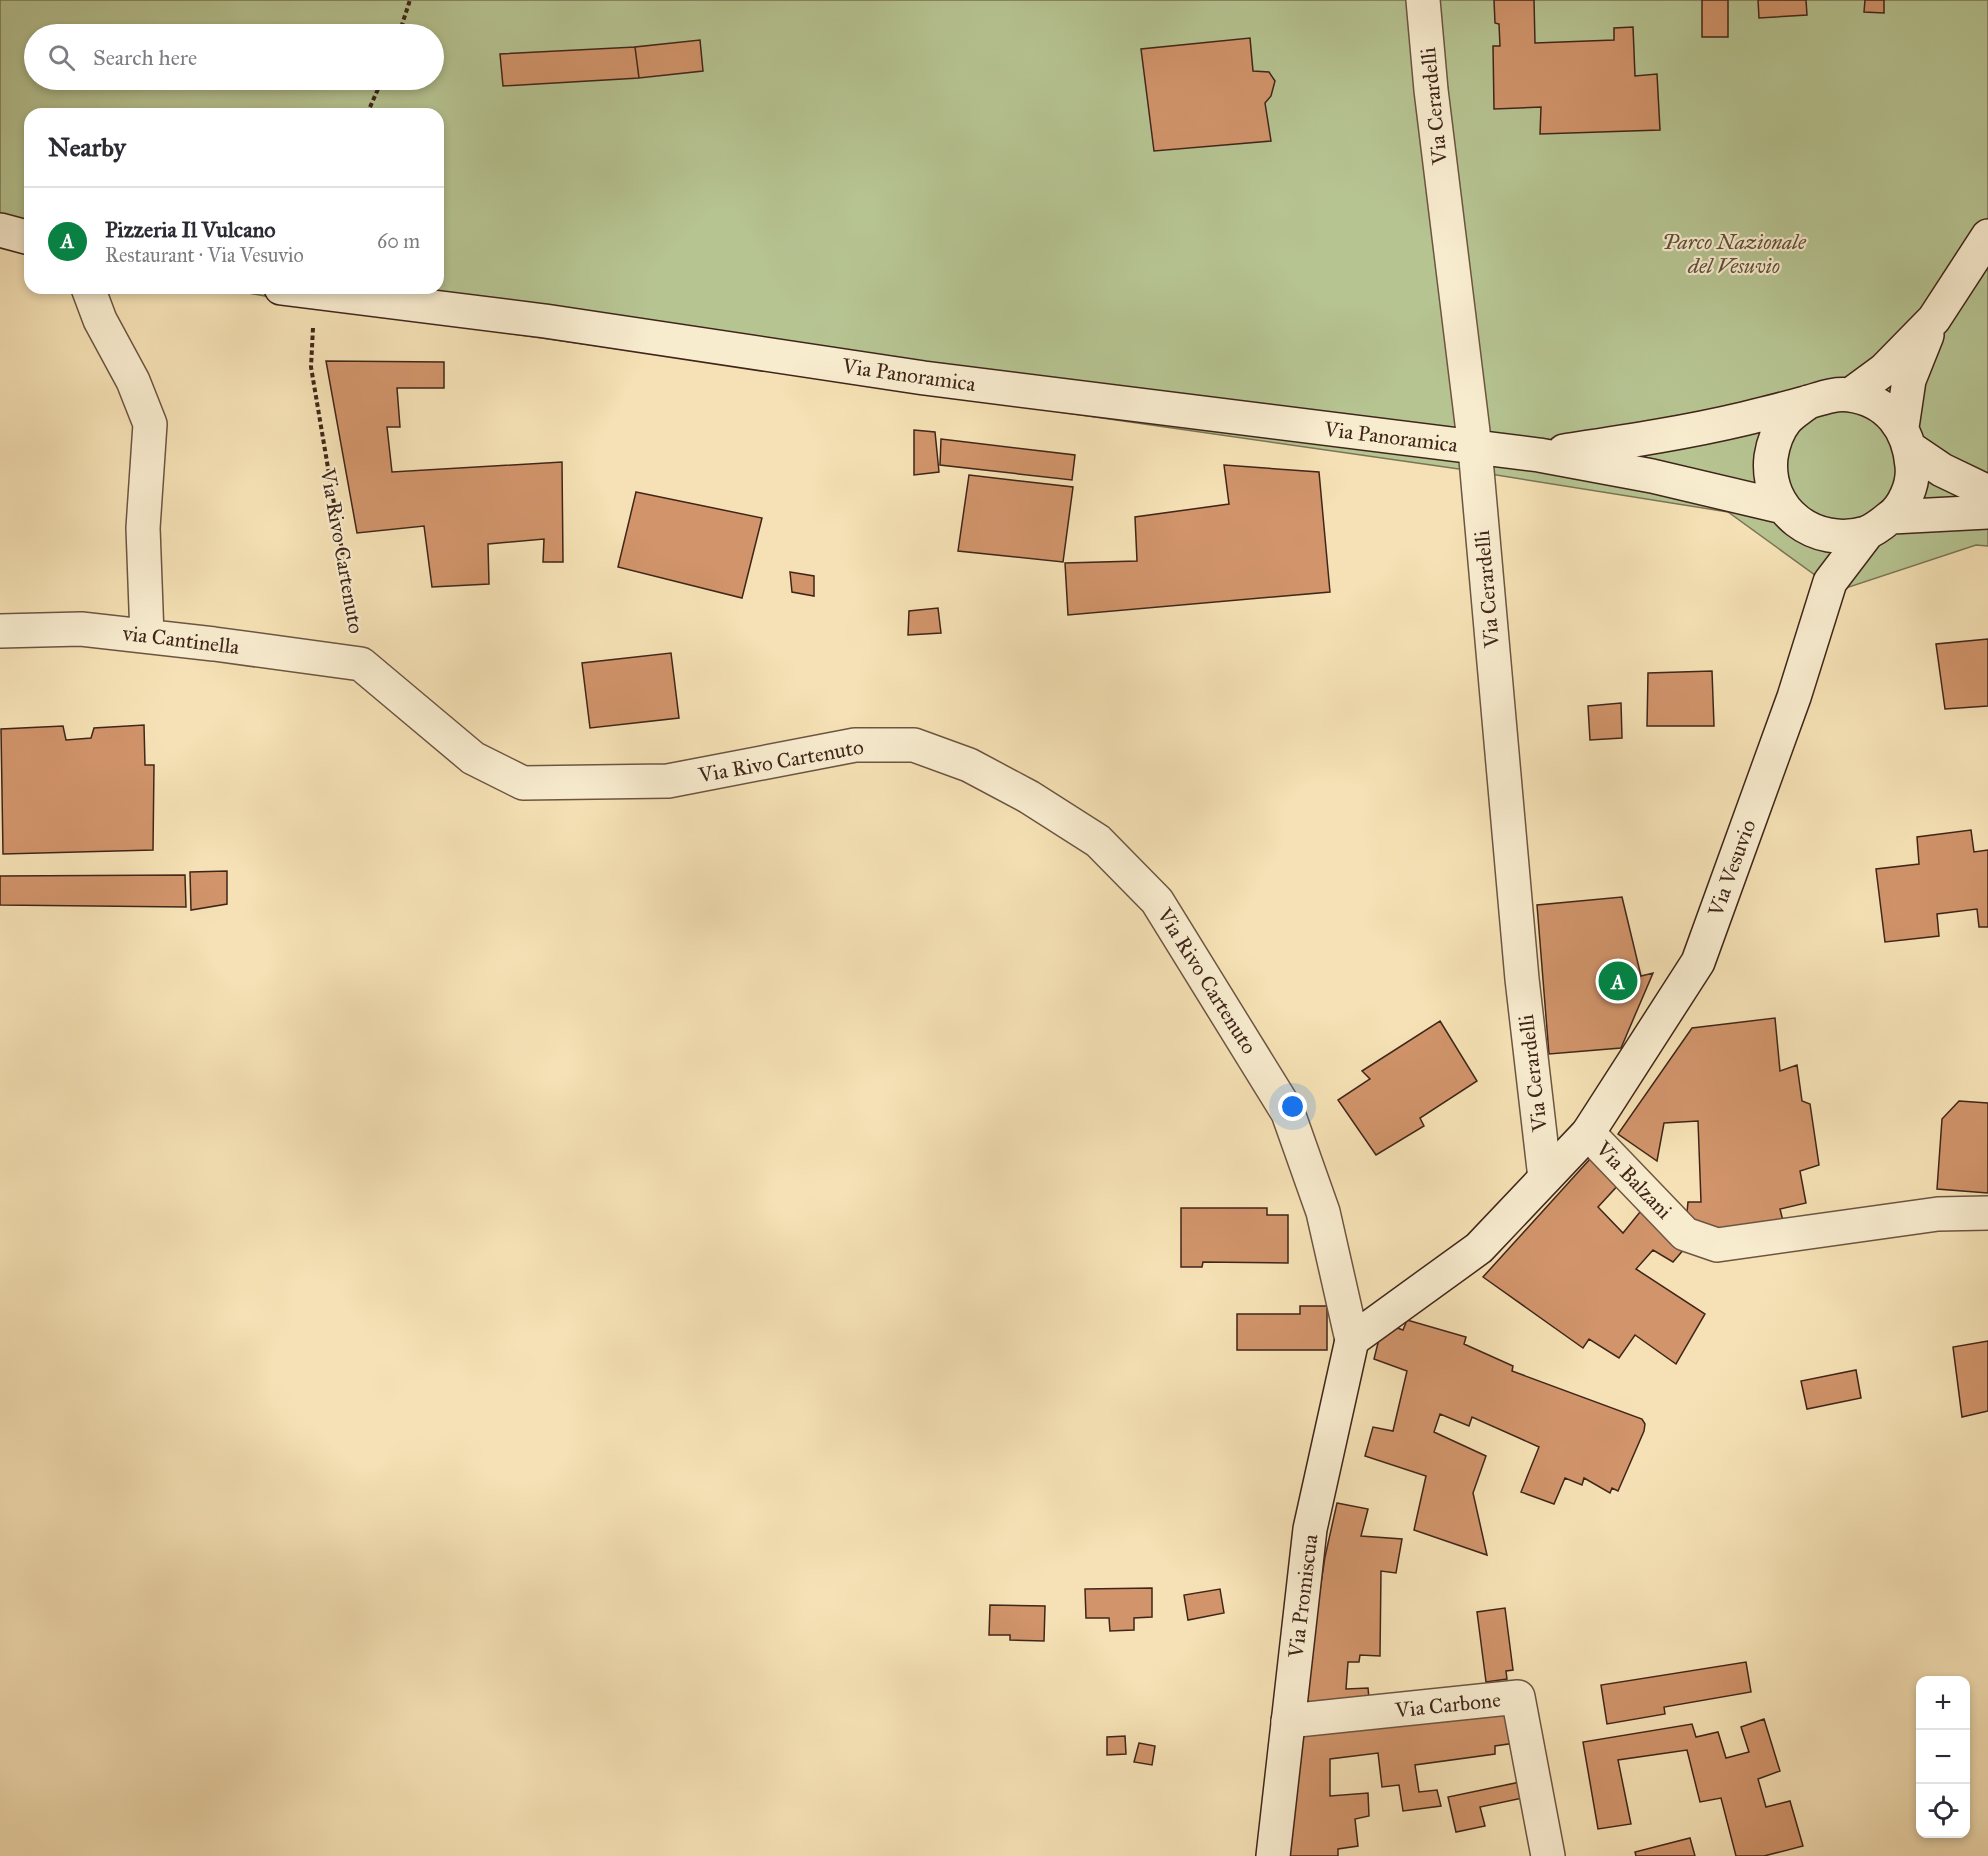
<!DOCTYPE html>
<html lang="en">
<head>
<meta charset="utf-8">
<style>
  :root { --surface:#fff; --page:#f7f7f7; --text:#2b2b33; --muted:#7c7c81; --line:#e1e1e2; --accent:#0b8043 }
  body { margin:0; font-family:"IM FELL Great Primer",serif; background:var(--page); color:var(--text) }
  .controls { position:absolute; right:18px; bottom:18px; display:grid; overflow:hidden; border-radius:12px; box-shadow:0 3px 9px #0003 }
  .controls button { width:54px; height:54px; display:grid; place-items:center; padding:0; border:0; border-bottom:2px solid var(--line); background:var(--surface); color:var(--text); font:30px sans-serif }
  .you { position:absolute; left:1293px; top:1107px; width:21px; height:21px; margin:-15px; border:4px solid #fff; border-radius:50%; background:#1a73e8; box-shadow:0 0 0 9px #1a73e833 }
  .badge { display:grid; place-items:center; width:39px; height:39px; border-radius:50%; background:var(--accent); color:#fff; font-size:20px; font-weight:700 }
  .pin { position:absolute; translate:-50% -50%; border:3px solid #fff; box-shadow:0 2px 6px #0006 }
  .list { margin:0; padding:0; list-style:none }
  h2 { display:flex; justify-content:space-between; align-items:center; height:78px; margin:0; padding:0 24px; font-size:26px }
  h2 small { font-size:20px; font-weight:400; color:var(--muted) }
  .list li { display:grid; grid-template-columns:39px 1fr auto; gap:18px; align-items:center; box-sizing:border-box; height:108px; padding:0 24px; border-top:2px solid var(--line) }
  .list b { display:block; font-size:22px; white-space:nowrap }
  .list p { margin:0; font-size:20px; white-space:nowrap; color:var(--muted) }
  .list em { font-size:20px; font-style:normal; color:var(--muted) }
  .icon { flex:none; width:33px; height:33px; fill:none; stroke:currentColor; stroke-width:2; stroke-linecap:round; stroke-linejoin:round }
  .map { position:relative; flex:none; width:1988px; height:1856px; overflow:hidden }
  .search { position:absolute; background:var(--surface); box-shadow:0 3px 9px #0003; left:24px; top:24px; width:420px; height:66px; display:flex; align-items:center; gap:15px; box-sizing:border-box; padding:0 21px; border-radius:33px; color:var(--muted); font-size:22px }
  .panel { position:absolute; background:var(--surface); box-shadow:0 3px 9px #0003; left:24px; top:108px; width:420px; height:186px; border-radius:18px }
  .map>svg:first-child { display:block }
  .green { fill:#b6c492; stroke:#7b7556; stroke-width:1.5; fill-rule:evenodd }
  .building { fill:#d1946b; stroke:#40261a; stroke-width:1.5 }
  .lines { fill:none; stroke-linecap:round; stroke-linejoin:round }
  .street-casing { stroke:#6d5541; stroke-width:36 }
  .secondary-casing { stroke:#40261a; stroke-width:36 }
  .path { stroke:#40261a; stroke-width:4; stroke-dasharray:4.5 3; stroke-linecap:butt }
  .street { stroke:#f8eccf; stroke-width:33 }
  .secondary { stroke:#f8eccf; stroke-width:33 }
  .labels { text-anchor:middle; stroke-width:4.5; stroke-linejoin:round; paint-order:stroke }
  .street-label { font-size:21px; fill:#40261a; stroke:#f8eccf }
  .park-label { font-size:21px; font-style:italic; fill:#5e4e38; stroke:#f8eccf }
</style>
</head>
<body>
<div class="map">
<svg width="1988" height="1856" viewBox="0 0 1988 1856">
  <rect width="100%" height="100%" fill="#f5e1b5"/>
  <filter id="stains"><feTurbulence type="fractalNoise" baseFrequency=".00333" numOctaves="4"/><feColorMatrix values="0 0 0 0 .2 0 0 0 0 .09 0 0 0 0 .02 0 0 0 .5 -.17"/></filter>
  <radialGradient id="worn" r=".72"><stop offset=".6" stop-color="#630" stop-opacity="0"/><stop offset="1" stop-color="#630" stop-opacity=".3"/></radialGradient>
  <path class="green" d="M0 0H1988V546L1976 545 1837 591 1728 512 1459 469 317 306 222 288H438V114H30V252L0 247ZM34 34H434V80H34Z"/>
  <path class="building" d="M1494 0H1534L1535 43 1614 40V28L1633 27 1635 76 1657 74 1660 130 1540 134 1541 107 1494 109 1493 46H1500L1499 24 1495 23Z
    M1702 0H1728V37H1702Z
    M1758 0H1806L1807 15 1759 18Z
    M1865 0H1884V13L1864 12Z
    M1250 38 1253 71 1269 72 1275 81 1271 96 1265 103 1271 141 1154 151 1141 49Z
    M700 40 703 71 639 78 635 47Z
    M635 47 639 78 503 86 500 54Z
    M326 361 444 362V388H397L400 427H387L392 472 562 462 563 562H543L544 539 488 544 489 584 432 587 424 526 357 533Z
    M914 430 935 432 939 472 914 475Z
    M941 439 1075 455 1072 480 940 465Z
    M1224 465 1319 472 1330 592 1068 615 1065 563 1137 561 1135 517 1229 504Z
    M969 475 1073 487 1063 562 958 551Z
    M636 492 762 518 742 598 618 567Z
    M790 572 814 576V596L792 592Z
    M938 608 941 633 908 635 909 611Z
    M1988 639V706L1945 709 1936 644Z
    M671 653 679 718 590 728 582 663Z
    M1712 671 1714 726H1647L1648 673Z
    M1621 703 1622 738 1590 740 1588 706Z
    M144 725 145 765H154L153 850 3 854 1 729 63 726 66 740 91 738 94 728Z
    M1971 830 1974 852 1988 850V927H1979L1977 909 1937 914 1939 936 1885 942 1876 869 1919 864 1917 837Z
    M227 871V904L191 910 190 872Z
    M185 875 186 907 0 905V876Z
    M1622 897 1641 976 1653 973 1621 1048 1549 1054 1537 905Z
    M1775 1018 1780 1071 1797 1065 1802 1101 1810 1104 1819 1165 1800 1171 1806 1203 1780 1209 1784 1225 1721 1235 1686 1223 1688 1202H1701L1698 1121 1664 1123 1657 1161 1618 1134 1692 1028Z
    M1440 1021 1477 1081 1420 1118 1424 1126 1376 1155 1338 1100 1370 1079 1362 1071Z
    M1959 1101 1988 1103V1193L1937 1189 1942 1119Z
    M1590 1159 1621 1182 1598 1207 1623 1233 1644 1207 1685 1248 1673 1262 1653 1250 1636 1269 1705 1314 1676 1364 1635 1335 1619 1358 1589 1339 1583 1348 1483 1277Z
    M1181 1208H1267V1215H1288V1263L1203 1262 1202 1267H1181Z
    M1300 1306H1327V1350H1237V1314H1300Z
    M1407 1320 1466 1337 1464 1344 1513 1366 1512 1371 1642 1419 1645 1424 1644 1431 1618 1491 1612 1488 1610 1493 1584 1478 1582 1485 1565 1478 1554 1504 1521 1492 1539 1447 1472 1417 1469 1426 1440 1414 1434 1432 1486 1456 1473 1493 1487 1555 1414 1530 1426 1476 1365 1456 1373 1427 1393 1431 1407 1371 1374 1359 1383 1323 1403 1330Z
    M1988 1341V1411L1962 1417 1953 1347Z
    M1856 1370 1861 1398 1807 1409 1801 1381Z
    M1337 1503 1368 1509 1361 1536 1402 1539 1396 1573 1381 1571 1380 1656 1360 1655 1359 1662H1348L1346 1689 1368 1688 1370 1708 1306 1707 1315 1623 1325 1557Z
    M1152 1588V1617L1134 1618V1630L1110 1631 1109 1618H1086L1085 1589Z
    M1220 1589 1224 1613 1188 1620 1184 1595Z
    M990 1605 1045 1606 1044 1641 1010 1640V1635H989Z
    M1505 1608 1513 1670 1506 1671 1507 1679 1486 1682 1477 1612Z
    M1746 1662 1751 1692 1664 1707 1665 1714 1607 1724 1601 1685Z
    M1510 1705 1515 1743 1495 1746V1754L1415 1765 1419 1792 1437 1790 1441 1806 1403 1811 1399 1785 1382 1787 1378 1753 1330 1759V1796L1368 1793 1369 1816 1355 1819 1358 1846 1338 1849V1856H1286L1304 1732Z
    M1764 1719 1780 1771 1758 1779 1766 1807 1790 1801 1803 1846 1764 1856H1736L1721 1798 1700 1802 1687 1750 1618 1760 1631 1824 1598 1829 1583 1742 1692 1724 1696 1737 1718 1732 1726 1758 1749 1752 1741 1727Z
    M1125 1736 1126 1754 1107 1755V1737Z
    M1139 1743 1155 1746 1152 1765 1134 1762Z
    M1525 1781 1527 1797 1480 1807 1485 1826 1456 1832 1448 1797Z
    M1690 1838 1695 1856H1636L1635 1852Z"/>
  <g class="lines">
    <g class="street-casing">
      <path id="street" d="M1423 0 1431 90 1475 448 1522 979 1545 1178
        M88 288 100 320 133 381 150 424 143 528 147 636
        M0 631 81 629 214 644 361 664 473 758 523 783 668 781 855 745H914L969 765 1029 797 1098 841 1157 901 1288 1113 1323 1212 1352 1340
        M1588 1133 1685 1234 1717 1245 1938 1214 1988 1213
        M1288 1721 1518 1697 1548 1856"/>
    </g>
    <g class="secondary-casing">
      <path id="secondary" d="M0 230 30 238
        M281 288 545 321 924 378 1539 455 1652 476 1783 507
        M1850 395 1884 370 1934 319 1988 236
        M1902 427 1909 380 1927 335
        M1911 449 1942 470 1988 492
        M1564 451C1623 442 1684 433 1743 419 1763 414 1784 409 1805 403 1820 399 1833 393 1849 395 1888 400 1909 429 1912 466 1914 484 1904 508 1889 518 1883 523 1874 530 1866 533 1815 548 1765 511 1771 457 1773 444 1778 430 1786 420 1792 413 1801 408 1808 402
        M1892 517 1988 512
        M1273 1856 1310 1529 1352 1340 1479 1248 1588 1133 1698 962 1794 697 1830 582 1868 532"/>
    </g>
    <path class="path" d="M399 34 410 0
      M367 114 382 80
      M313 328 311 367 355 628"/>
    <use href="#street" class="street"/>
    <use href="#secondary" class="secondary"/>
  </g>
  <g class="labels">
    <g class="street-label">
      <text transform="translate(1434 106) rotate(-96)" y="7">Via Cerardelli</text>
      <text transform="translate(909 375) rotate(8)" y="7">Via Panoramica</text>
      <text transform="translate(1391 437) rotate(7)" y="7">Via Panoramica</text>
      <text transform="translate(342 551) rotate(80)" y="7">Via Rivo Cartenuto</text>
      <text transform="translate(1487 589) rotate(-95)" y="7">Via Cerardelli</text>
      <text transform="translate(181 640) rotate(7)" y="7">via Cantinella</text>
      <text transform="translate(781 761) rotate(-10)" y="7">Via Rivo Cartenuto</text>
      <text transform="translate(1732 868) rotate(-70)" y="7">Via Vesuvio</text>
      <text transform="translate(1207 981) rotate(58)" y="7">Via Rivo Cartenuto</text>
      <text transform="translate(1533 1073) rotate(-97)" y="7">Via Cerardelli</text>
      <text transform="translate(1634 1180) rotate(46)" y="7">Via Balzani</text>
      <text transform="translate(1303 1596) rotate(-83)" y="7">Via Promiscua</text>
      <text transform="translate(1448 1705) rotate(-6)" y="7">Via Carbone</text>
    </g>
    <g class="park-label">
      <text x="1734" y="249">Parco Nazionale<tspan x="1734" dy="24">del Vesuvio</tspan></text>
    </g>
  </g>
  <rect width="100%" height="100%" filter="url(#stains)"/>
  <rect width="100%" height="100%" fill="url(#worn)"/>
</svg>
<div class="controls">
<button>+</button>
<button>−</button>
<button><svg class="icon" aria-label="locate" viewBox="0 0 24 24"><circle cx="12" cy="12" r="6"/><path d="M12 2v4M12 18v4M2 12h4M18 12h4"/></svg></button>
</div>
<div class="you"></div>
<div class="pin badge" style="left:1618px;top:981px">A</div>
<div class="search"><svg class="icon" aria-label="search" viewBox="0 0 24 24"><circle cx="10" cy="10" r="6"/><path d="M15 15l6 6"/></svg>Search here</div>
<section class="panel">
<h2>Nearby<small></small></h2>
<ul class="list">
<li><span class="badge">A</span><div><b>Pizzeria Il Vulcano</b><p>Restaurant · Via Vesuvio</p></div><em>60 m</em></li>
</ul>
</section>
</div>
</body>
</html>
